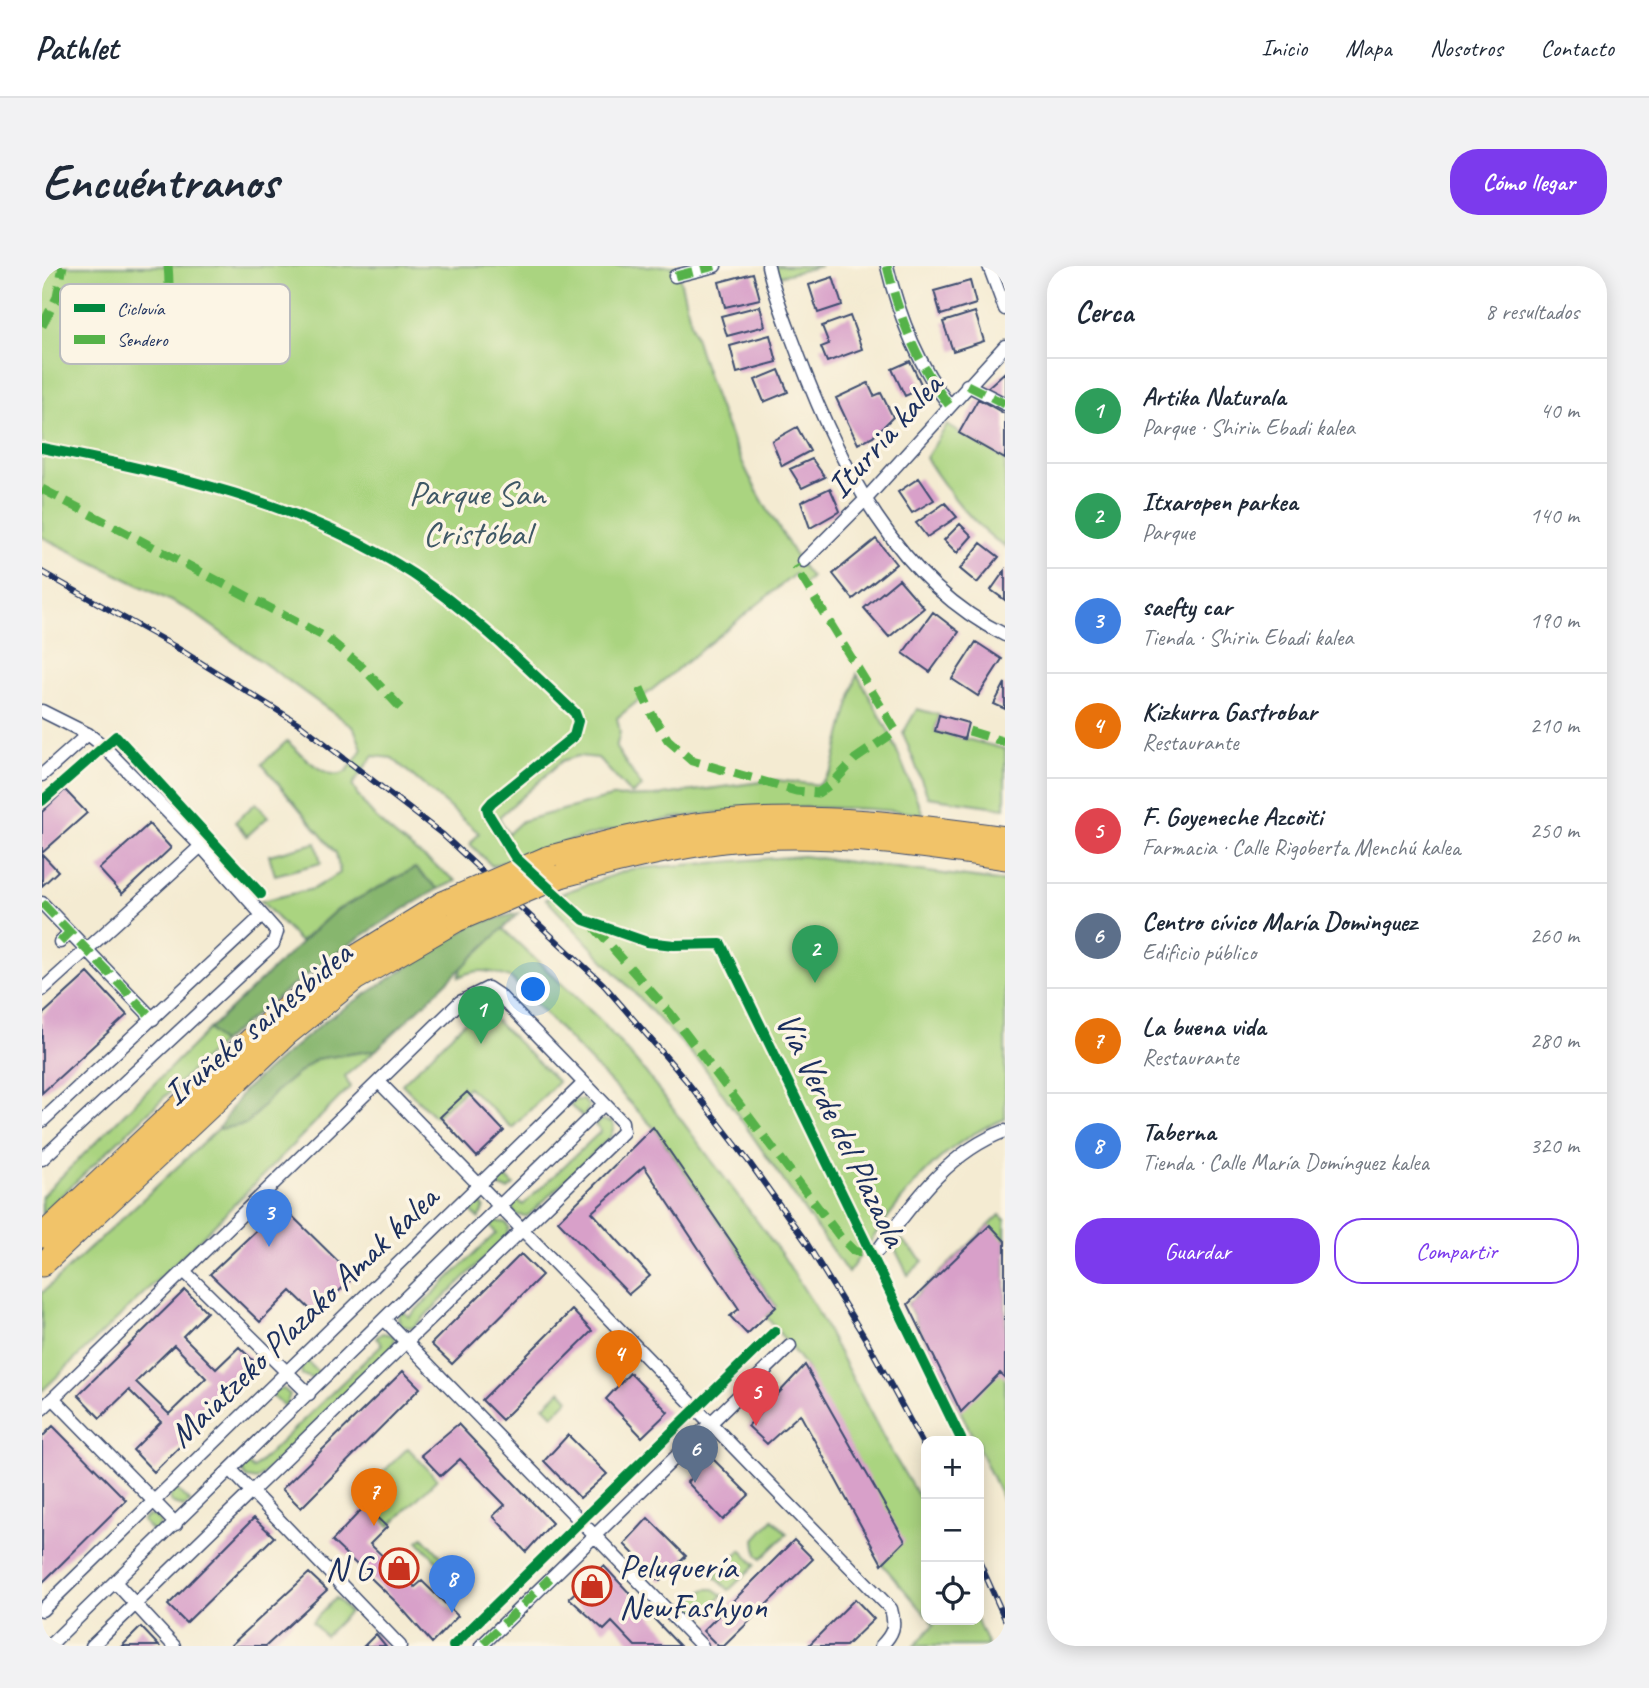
<!DOCTYPE html>
<html lang="es">
<head>
<meta charset="utf-8">
<style>
  :root { --surface:#fff; --page:#f2f2f3; --text:#1f2937; --muted:#747a83; --line:#e0e1e3; --accent:#7c3aed }
  body { margin:0; font-family:Caveat,sans-serif; background:var(--page); color:var(--text) }
  .controls { position:absolute; right:21px; bottom:21px; display:grid; overflow:hidden; border-radius:14px; box-shadow:0 4px 18px #0003 }
  .controls button { width:63px; height:63px; display:grid; place-items:center; padding:0; border:0; border-bottom:2px solid var(--line); background:var(--surface); color:var(--text); font:35px sans-serif }
  .you { position:absolute; left:492px; top:724px; width:24px; height:24px; margin:-18px; border:5px solid #fff; border-radius:50%; background:#1a73e8; box-shadow:0 0 0 10px #1a73e833 }
  .badge { display:grid; place-items:center; width:46px; height:46px; border-radius:50%; background:var(--accent); color:#fff; font-size:23px; font-weight:700 }
  .pin { position:absolute; translate:-50% -58px; filter:drop-shadow(0 2px 4px #0008) }
  .pin::after { content:''; position:absolute; top:37px; width:24px; height:21px; background:inherit; clip-path:polygon(0 0,100% 0,50% 100%) }
  .list { margin:0; padding:0; list-style:none }
  h2 { display:flex; justify-content:space-between; align-items:center; height:91px; margin:0; padding:0 28px; font-size:30px }
  h2 small { font-size:23px; font-weight:400; color:var(--muted) }
  .list li { display:grid; grid-template-columns:46px 1fr auto; gap:21px; align-items:center; box-sizing:border-box; height:105px; padding:0 28px; border-top:2px solid var(--line) }
  .list b { display:block; font-size:26px; white-space:nowrap }
  .list p { margin:0; font-size:23px; white-space:nowrap; color:var(--muted) }
  .list em { font-size:23px; font-style:normal; color:var(--muted) }
  .actions { display:flex; gap:14px; padding:21px 28px }
  .actions a { flex:1; padding:16px 0; border:2px solid var(--accent); border-radius:28px; text-align:center; font-size:24px; color:var(--accent) }
  .actions .main { background:var(--accent); color:#fff }
  .icon { flex:none; width:38px; height:38px; fill:none; stroke:currentColor; stroke-width:2; stroke-linecap:round; stroke-linejoin:round }
  .map { position:relative; flex:none; width:963px; height:1380px; overflow:hidden; border-radius:28px }
  header { display:flex; align-items:center; gap:42px; box-sizing:border-box; height:98px; padding:0 35px; background:var(--surface); border-bottom:2px solid var(--line) }
  header strong { font-size:33px }
  nav { display:flex; gap:38px; margin-inline-start:auto; font-size:24px }
  .intro { display:flex; align-items:center; justify-content:space-between; box-sizing:border-box; height:168px; padding:0 42px }
  h1 { margin:0; font-size:49px }
  .button { padding:18px 32px; border-radius:28px; background:var(--accent); color:#fff; font-size:24px; font-weight:700 }
  main { display:flex; gap:42px; padding:0 42px }
  aside { flex:1; background:var(--surface); border-radius:28px; box-shadow:0 4px 18px #0003 }
  .map>svg:first-child { display:block }
  .green { fill:#aad480; stroke:#62826f; stroke-width:2 }
  .forest { fill:#87b66e; stroke:#517266; stroke-width:2 }
  .building { fill:#d8a0c9; fill-rule:evenodd }
  .lines { fill:none; stroke-linecap:round; stroke-linejoin:round }
  .street-casing { stroke:#3c4b6f; stroke-width:15 }
  .highway-casing { stroke:#3c4b6f; stroke-width:25 }
  .street { stroke:#fff; stroke-width:12 }
  .highway { stroke:#f1c369; stroke-width:23 }
  .rail-casing { stroke:#1b2f5e; stroke-width:6 }
  .rail { stroke:#fcf5e5; stroke-width:3.5; stroke-dasharray:10; stroke-linecap:butt }
  .highway-bridge-casing { stroke:#3c4b6f; stroke-width:25; stroke-linecap:butt }
  .highway-bridge { stroke:#f1c369; stroke-width:23 }
  .quiet { stroke:#55b248; stroke-width:9; stroke-dasharray:18 9; stroke-linecap:butt }
  .cycleway-casing { stroke:#fcf5e5; stroke-width:15 }
  .cycleway { stroke:#00873e; stroke-width:10 }
  .labels { text-anchor:middle; stroke-width:7; stroke-linejoin:round; paint-order:stroke }
  .street-label { font-size:35px; fill:#1b2f5e; stroke:#fcf5e5 }
  .park-label { font-size:35px; fill:#3f5866; stroke:#fcf5e5 }
  .poi-label { font-size:35px; fill:#1b2f5e; stroke:#fcf5e5; text-anchor:start }
  .key { fill:#fcf5e5; stroke:#b8babc; stroke-width:2 }
  .key-label { font-size:19px; fill:#1b2f5e }
</style>
</head>
<body>
<header>
<strong>Pathlet</strong>
<nav><a>Inicio</a><a>Mapa</a><a>Nosotros</a><a>Contacto</a></nav>
</header>
<div class="intro"><h1>Encuéntranos</h1><a class="button">Cómo llegar</a></div>
<main>
<div class="map">
<svg width="963" height="1380" viewBox="0 0 963 1380">
  <rect width="100%" height="100%" fill="#fcf5e5"/>
  <filter id="ink" filterUnits="userSpaceOnUse"><feTurbulence type="fractalNoise" baseFrequency=".0143" numOctaves="2"/><feDisplacementMap in="SourceGraphic" scale="14" xChannelSelector="R" yChannelSelector="G"/><feConvolveMatrix kernelMatrix="1 2 1 2 8 2 1 2 1" color-interpolation-filters="sRGB"/></filter>
  <filter id="wash" filterUnits="userSpaceOnUse"><feTurbulence type="fractalNoise" baseFrequency=".00686" numOctaves="4" result="noise"/><feDisplacementMap in="SourceGraphic" scale="28" xChannelSelector="R" yChannelSelector="G"/><feGaussianBlur stdDeviation="1.57" result="paint"/><feColorMatrix in="noise" values="0 0 0 0 0 0 0 0 0 0 0 0 0 0 0 0 0 1.4 0 .05"/><feComposite in="paint" operator="in"/></filter>
  <g filter="url(#wash)">
    <rect width="100%" height="100%" fill="#f4ebd2"/>
    <path class="green" d="M0 0H635C656 94 687 186 740 267 750 283 756 298 769 311L761 319 753 308 575 452 578 466 574 482 600 521 589 528 556 492 536 490 520 495 457 551 466 568 480 555 569 531 613 530 734 514 777 519 790 504 815 408 847 466 881 548C734 531 588 548 450 600L428 578 437 567 350 492 331 490 310 519C330 560 379 588 414 615L396 623 373 602 293 645 258 676 219 635 271 623 298 607 294 587 220 498 245 475C256 485 286 518 303 506 310 501 315 490 320 483L312 462 149 345 0 271Z
      M726 0H779L729 12Z
      M905 159 963 193V281C929 257 906 226 884 192Z
      M875 443 897 449 893 465 963 483V542L886 531 861 467Z
      M214 537 226 551 205 570 193 556Z
      M274 577 279 597 233 609 227 589Z
      M761 590 963 616V853C889 880 850 946 806 1007L662 801 504 633 589 603Z
      M460 662 557 753 604 807 741 990 773 1041 847 1182 884 1243V1349L840 1298 765 1102 724 1050 734 1040 611 861 470 713C451 705 436 701 417 711L424 690Z
      M439 740 516 816 470 862 426 821 393 851 360 818Z
      M167 763 179 777 0 948V930Z
      M334 784 303 810 308 821 151 980 0 1125V1027L176 863 205 858 233 826 274 793Z
      M533 834H541L547 840 542 852 528 839Z
      M559 854 570 856 572 860 569 870 488 948 485 950 474 949 470 941 474 933 481 939 559 865 553 859Z
      M457 904 472 919 466 924 453 919 451 914Z
      M429 935H436L442 941 437 953 423 939Z
      M958 949 963 954V1238L937 1183V1175H933L866 1038Z
      M453 955 464 957 467 962 464 971 371 1062 360 1060 356 1052 360 1044 367 1051 454 967 448 960Z
      M859 973 881 995 866 1009 852 981Z
      M340 1067 351 1069 353 1073 350 1083 215 1214 204 1212 200 1204 204 1196 211 1203 340 1078 334 1072Z
      M264 1094 279 1109 273 1113 260 1109 259 1103Z
      M235 1123H242L248 1129 243 1141 229 1128Z
      M519 1124 527 1133 511 1149 502 1140Z
      M366 1182 395 1213 348 1260 317 1229Z
      M133 1222 148 1236 142 1241 129 1236 128 1231Z
      M105 1250H112L119 1256 113 1268 100 1255Z
      M731 1253 745 1268 719 1293 715 1289 713 1273Z
      M381 1271 400 1291 396 1296 376 1275Z
      M699 1284 713 1299 687 1324 672 1310Z
      M664 1323H672L681 1329 657 1353 644 1338Z
      M294 1332 307 1346 283 1370 270 1356Z
      M888 1354H935L946 1380H872L892 1359Z"/>
    <path class="forest" d="M373 602 396 623C314 670 251 717 179 777L167 763 293 645Z
      M477 647 334 784 274 793 233 826 205 858 176 863 202 824 284 754 432 658Z"/>
    <g id="blocks">
      <path class="building" d="M711 7 718 33 683 41 677 16Z
        M791 11 800 39 776 47 767 19Z
        M928 15 934 38 899 49 892 25Z
        M718 40 723 60 685 70 679 50Z
        M933 46 942 75 911 85 901 56Z
        M808 50 820 83 785 96 779 81 787 78 780 60Z
        M728 69 735 96 695 107 688 80Z
        M868 95 881 122 863 130 850 103Z
        M737 104 746 126 722 136 713 114Z
        M963 106V132L945 122Z
        M826 117 832 130 839 127 851 151 833 169 816 178 794 132Z
        M936 133 963 148V193L917 167Z
        M755 161 768 185 740 200 730 175Z
        M770 193 783 211 760 222 748 203Z
        M877 212 892 234 870 247 856 226Z
        M788 222 798 245 768 262 759 236Z
        M903 237 915 251 885 271 874 257Z
        M918 258 930 270 915 287 902 274Z
        M834 273 854 298 811 333 791 308Z
        M939 277 957 291 935 317 918 303Z
        M963 304V334L949 324Z
        M857 313 882 342 847 371 822 342Z
        M891 346 917 366 888 406 861 387Z
        M934 376 960 393 936 430 910 413Z
        M963 417V443L952 438Z
        M897 449 926 457 922 473 893 465Z
        M23 524 45 547 0 587V546Z
        M107 558 129 582 80 628 57 603Z
        M0 588 16 605 0 620Z
        M46 707 85 749 0 827V749Z
        M425 826 462 865 435 891 398 851Z
        M611 861 734 1041 705 1068 688 1050 697 1043 602 900 550 946 608 1010 587 1028 516 955Z
        M240 940 312 1011 273 1048 249 1025 218 1056 168 1008Z
        M948 959 963 975V1112L958 1107 919 1146 866 1038Z
        M479 988 500 1009 410 1098 389 1078Z
        M143 1024 165 1046 141 1070 174 1103 197 1081 218 1101 112 1206 91 1184 119 1156 87 1124 58 1152 36 1129ZM132 1079 164 1112 127 1148 94 1116Z
        M530 1044 550 1065 460 1154 440 1134Z
        M763 1099 863 1275 840 1298 758 1148 725 1178 706 1160Z
        M361 1105 378 1122 259 1242 240 1223Z
        M588 1107 626 1146 600 1171 564 1133Z
        M416 1158 510 1257 484 1286 451 1250 463 1239 418 1193 399 1210 379 1189Z
        M11 1160 84 1234 0 1317V1171Z
        M526 1169 565 1208 538 1232 502 1195Z
        M669 1191 707 1229 681 1254 645 1216Z
        M323 1240 345 1261 328 1278 373 1321 380 1315 416 1350 390 1377 355 1337 290 1275Z
        M212 1252 232 1271 144 1357 126 1339Z
        M606 1252 644 1290 618 1315 582 1278Z
        M752 1274 771 1293 682 1380H676L661 1365Z
        M562 1300 592 1332 638 1380H593L570 1356 562 1364 527 1332Z
        M267 1307 285 1324 224 1380H188Z
        M813 1333 832 1353 804 1380H766Z
        M99 1361 117 1380H80Z
        M334 1368 344 1380H322Z"/>
    </g>
  </g>
  <g filter="url(#ink)">
    <use href="#blocks" fill-opacity="0" stroke="#3c4b6f" stroke-width="2"/>
    <g class="lines">
      <g class="street-casing">
        <path id="street" d="M726 0C733 31 746 61 757 91 797 198 855 316 963 369
          M845 0C857 51 875 97 907 139
          M947 0 963 43
          M633 10 673 0
          M925 119 963 138
          M762 295 823 234 963 80
          M0 445 46 468 60 479 159 580 235 666 231 678 0 893
          M0 509 46 468
          M0 637 111 753
          M18 676 28 666
          M0 724 159 580
          M337 816 849 1343C854 1360 851 1368 839 1380
          M0 855 220 650
          M836 984C871 937 906 886 963 865
          M142 1005 267 1128
          M342 1053 660 1380
          M11 1132 134 1258
          M0 1143 418 736 446 722 458 730 580 856 581 866 50 1380
          M189 1204 358 1380
          M74 1317 132 1380
          M0 1344 541 818
          M7 1380 562 838
          M439 1380 748 1080"/>
      </g>
      <g class="highway-casing">
        <path id="highway" d="M505 592C563 577 622 561 682 556 776 547 870 559 963 572
          M519 610C572 596 626 582 681 575 775 564 871 578 963 592
          M0 970 235 749 312 692 401 637
          M0 999 246 767 313 713 415 654"/>
      </g>
      <use href="#street" class="street"/>
      <use href="#highway" class="highway"/>
      <g class="rail-casing">
        <path id="rail" d="M0 306 132 380 259 459 400 568 561 718 643 813 707 896 764 976 826 1077 884 1184
          M937 1295 963 1353"/>
      </g>
      <use href="#rail" class="rail"/>
      <g class="highway-bridge-casing">
        <path id="highway-bridge" d="M401 637 505 592
          M415 654 519 610"/>
      </g>
      <use href="#highway-bridge" class="highway-bridge"/>
      <path class="quiet" d="M126 0C130 36 119 67 147 94
        M845 0C857 51 875 97 907 139
        M633 10 673 0
        M0 60 15 31 21 0
        M925 119 963 138
        M0 223 285 372 319 400 359 442
        M598 422 610 449 626 474 650 495 754 525 776 527 791 517 813 493 854 465 753 300
        M927 465 963 476
        M0 637 111 753
        M552 661 628 747 799 972 812 985 830 990
        M18 676 28 666
        M442 1377 508 1312"/>
      <g class="cycleway-casing">
        <path id="cycleway" d="M0 182C127 207 261 236 371 308 431 348 481 398 533 447L536 455 532 470 450 536 445 542 447 549 473 591 542 654 605 676 632 679 679 678 920 1175
          M0 535 74 470 219 628
          M411 1380 733 1065"/>
      </g>
      <use href="#cycleway" class="cycleway"/>
    </g>
  </g>
  <defs>
    <g id="shop-ring" transform="scale(2.0125)"><circle r="9.5" fill="#fcf5e5" stroke="#c8321e" stroke-width="1.5"/><path d="M-5-2.5h2.3a2.7 3.5 0 0 1 5.4 0H5L5.5 6h-11ZM-1.5-2.5h3a1.5 2.3 0 0 0-3 0Z" fill="#c8321e"/></g>
  </defs>
  <g fill-rule="evenodd">
    <use href="#shop-ring" x="357" y="1302"/>
    <use href="#shop-ring" x="550" y="1320"/>
  </g>
  <g class="labels">
    <g class="street-label">
      <text transform="translate(842 169) rotate(-48)" y="12">Iturria kalea</text>
      <text transform="translate(215 757) rotate(-40)" y="12">Iruñeko saihesbidea</text>
      <text transform="translate(800 863) rotate(64)" y="12">Vía Verde del Plazaola</text>
      <text transform="translate(261 1050) rotate(-44)" y="12">Maiatzeko Plazako Amak kalea</text>
    </g>
    <g class="park-label">
      <text x="435" y="239">Parque San<tspan x="435" dy="40">Cristóbal</tspan></text>
    </g>
    <g class="poi-label">
      <text x="577" y="1312">Peluquería<tspan x="577" dy="40">NewFashyon</tspan></text>
      <text x="330" y="1314" text-anchor="end">N G</text>
    </g>
  </g>
  <rect x="18" y="18" width="230" height="80" rx="10" class="key"/>
  <rect x="32" y="38" width="31" height="8" fill="#00873e"/>
  <rect x="32" y="69" width="31" height="9" fill="#55b248"/>
  <g class="key-label">
    <text x="75" y="49">Ciclovía</text>
    <text x="75" y="80">Sendero</text>
  </g>
</svg>
<div class="controls">
<button>+</button>
<button>−</button>
<button><svg class="icon" aria-label="locate" viewBox="0 0 24 24"><circle cx="12" cy="12" r="6"/><path d="M12 2v4M12 18v4M2 12h4M18 12h4"/></svg></button>
</div>
<div class="you"></div>
<div class="pin badge" style="left:439px;top:778px;background:#2e9e5b">1</div>
<div class="pin badge" style="left:773px;top:717px;background:#2e9e5b">2</div>
<div class="pin badge" style="left:227px;top:981px;background:#3f7fe0">3</div>
<div class="pin badge" style="left:577px;top:1122px;background:#e8710a">4</div>
<div class="pin badge" style="left:714px;top:1160px;background:#e0444e">5</div>
<div class="pin badge" style="left:653px;top:1217px;background:#5c6f8a">6</div>
<div class="pin badge" style="left:332px;top:1260px;background:#e8710a">7</div>
<div class="pin badge" style="left:410px;top:1347px;background:#3f7fe0">8</div>
</div>
<aside>
<h2>Cerca<small>8 resultados</small></h2>
<ul class="list">
<li><span class="badge" style="background:#2e9e5b">1</span><div><b>Artika Naturala</b><p>Parque · Shirin Ebadi kalea</p></div><em>40 m</em></li>
<li><span class="badge" style="background:#2e9e5b">2</span><div><b>Itxaropen parkea</b><p>Parque</p></div><em>140 m</em></li>
<li><span class="badge" style="background:#3f7fe0">3</span><div><b>saefty car</b><p>Tienda · Shirin Ebadi kalea</p></div><em>190 m</em></li>
<li><span class="badge" style="background:#e8710a">4</span><div><b>Kizkurra Gastrobar</b><p>Restaurante</p></div><em>210 m</em></li>
<li><span class="badge" style="background:#e0444e">5</span><div><b>F. Goyeneche Azcoiti</b><p>Farmacia · Calle Rigoberta Menchú kalea</p></div><em>250 m</em></li>
<li><span class="badge" style="background:#5c6f8a">6</span><div><b>Centro cívico María Dominguez</b><p>Edificio público</p></div><em>260 m</em></li>
<li><span class="badge" style="background:#e8710a">7</span><div><b>La buena vida</b><p>Restaurante</p></div><em>280 m</em></li>
<li><span class="badge" style="background:#3f7fe0">8</span><div><b>Taberna</b><p>Tienda · Calle María Domínguez kalea</p></div><em>320 m</em></li>
</ul>
<div class="actions"><a class="main">Guardar</a><a>Compartir</a></div>
</aside>
</main>
</body>
</html>
